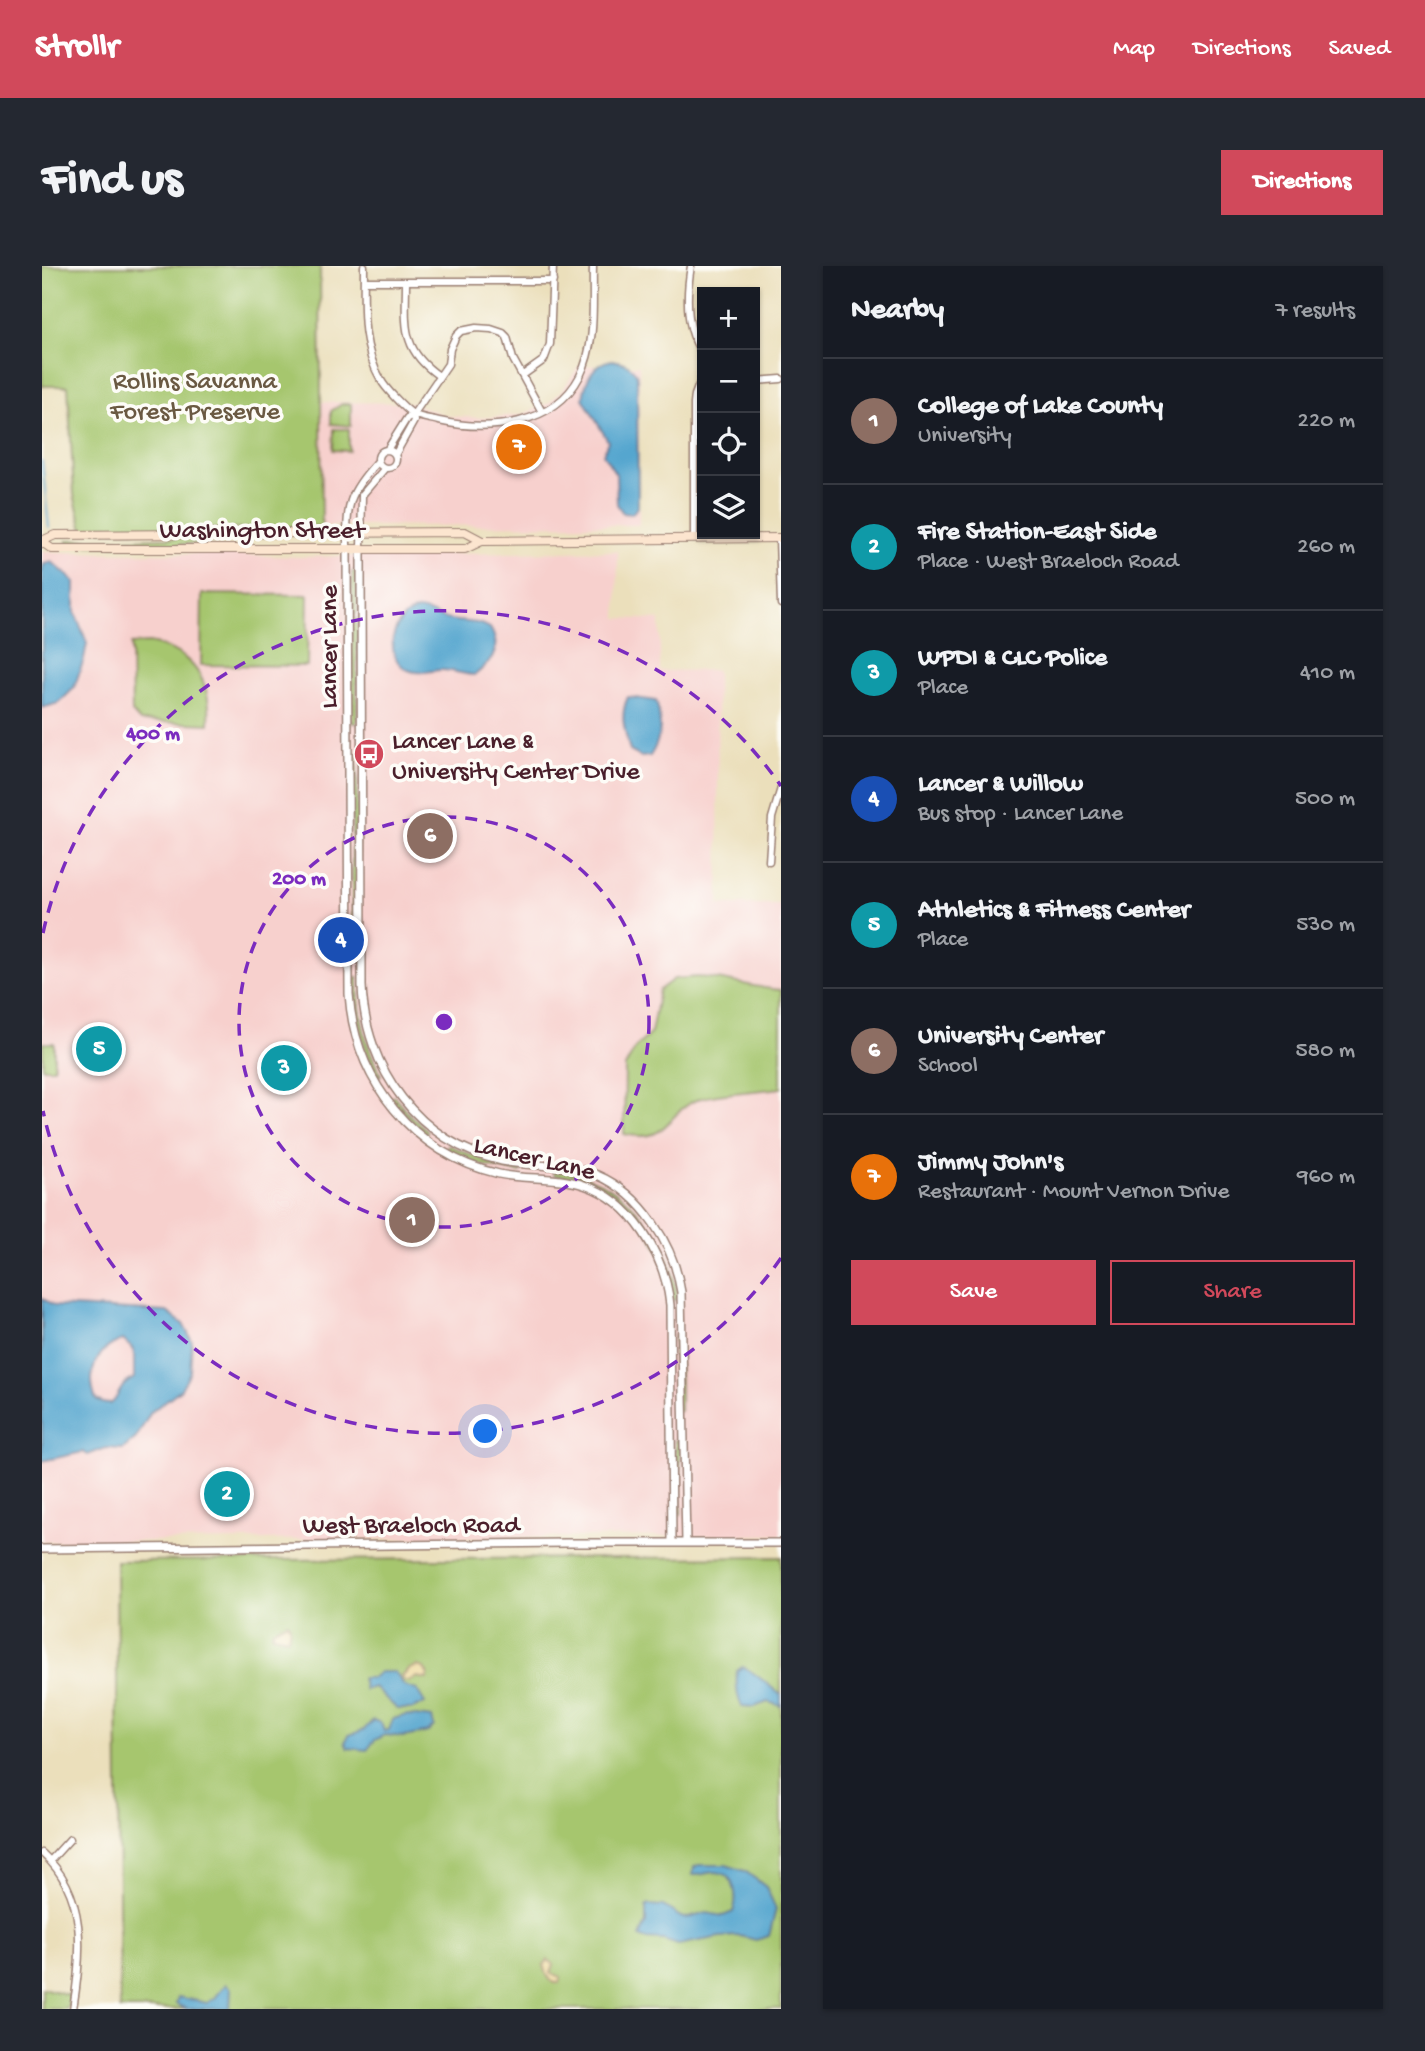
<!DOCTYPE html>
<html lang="en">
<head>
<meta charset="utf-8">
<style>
  :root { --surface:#171b24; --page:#242831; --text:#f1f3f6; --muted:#9ea1a6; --line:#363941; --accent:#d1495b }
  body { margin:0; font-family:"Gochi Hand",sans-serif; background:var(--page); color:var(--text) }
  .controls { position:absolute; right:21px; top:21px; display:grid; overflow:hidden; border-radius:0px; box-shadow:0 2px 5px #0004 }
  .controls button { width:63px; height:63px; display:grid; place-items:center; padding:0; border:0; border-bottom:2px solid var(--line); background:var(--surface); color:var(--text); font:35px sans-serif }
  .you { position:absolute; left:444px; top:1166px; width:24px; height:24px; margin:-18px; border:5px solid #fff; border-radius:50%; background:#1a73e8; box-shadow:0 0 0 10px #1a73e833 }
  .badge { display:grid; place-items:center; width:46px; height:46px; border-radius:50%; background:var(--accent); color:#fff; font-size:23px; font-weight:700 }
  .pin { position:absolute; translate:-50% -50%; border:4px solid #fff; box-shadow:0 2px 7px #0006 }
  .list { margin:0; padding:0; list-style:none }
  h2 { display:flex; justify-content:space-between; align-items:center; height:91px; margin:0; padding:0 28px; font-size:30px }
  h2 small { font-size:23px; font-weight:400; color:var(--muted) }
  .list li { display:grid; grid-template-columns:46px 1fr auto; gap:21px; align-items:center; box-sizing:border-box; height:126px; padding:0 28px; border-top:2px solid var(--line) }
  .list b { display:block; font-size:26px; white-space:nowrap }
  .list p { margin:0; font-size:23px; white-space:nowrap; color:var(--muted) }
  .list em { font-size:23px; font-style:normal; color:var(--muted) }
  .actions { display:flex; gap:14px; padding:21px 28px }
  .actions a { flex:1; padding:16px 0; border:2px solid var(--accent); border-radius:0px; text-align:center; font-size:24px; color:var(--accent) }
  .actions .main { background:var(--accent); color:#fff }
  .icon { flex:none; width:38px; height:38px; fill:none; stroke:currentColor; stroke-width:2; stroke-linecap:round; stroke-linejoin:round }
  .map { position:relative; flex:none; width:739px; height:1743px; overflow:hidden; border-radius:0px }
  header { display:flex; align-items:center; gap:42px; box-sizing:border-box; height:98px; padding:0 35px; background:var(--accent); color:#fff }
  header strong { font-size:33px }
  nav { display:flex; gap:38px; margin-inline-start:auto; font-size:24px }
  .intro { display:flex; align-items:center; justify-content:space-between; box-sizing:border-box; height:168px; padding:0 42px }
  h1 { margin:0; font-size:49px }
  .button { padding:18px 32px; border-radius:0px; background:var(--accent); color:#fff; font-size:24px; font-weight:700 }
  main { display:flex; gap:42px; padding:0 42px }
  aside { flex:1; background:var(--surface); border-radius:0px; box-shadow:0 2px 5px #0004 }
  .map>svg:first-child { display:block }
  .built { fill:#f7d0cd }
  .green { fill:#a6c66e; stroke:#78724c; stroke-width:2 }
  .sand { fill:#eeda9e; stroke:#9c7c64; stroke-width:2 }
  .water { fill:#55a6cf; stroke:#50627d; stroke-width:2; fill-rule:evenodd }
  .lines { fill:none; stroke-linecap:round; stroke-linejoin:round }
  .stream { stroke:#55a6cf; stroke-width:2 }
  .minor-casing { stroke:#9a7f73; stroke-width:9 }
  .tertiary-casing { stroke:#9a7f73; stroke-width:10 }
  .secondary-casing { stroke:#9a7f73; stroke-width:10 }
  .minor { stroke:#fff; stroke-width:6 }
  .tertiary { stroke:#fff; stroke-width:7 }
  .secondary { stroke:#fce5cf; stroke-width:8 }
  .ring { fill:none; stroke:#7b2cbf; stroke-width:3.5; stroke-dasharray:12 9 }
  .labels { text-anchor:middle; stroke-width:7; stroke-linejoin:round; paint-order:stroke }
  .park-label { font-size:26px; fill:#6a5942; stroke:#fdfcf7 }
  .street-label { font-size:26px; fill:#4a1f2b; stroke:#fdfcf7 }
  .poi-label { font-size:26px; fill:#4a1f2b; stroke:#fdfcf7; text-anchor:start }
  .centre { fill:#7b2cbf; stroke:#fdfcf7; stroke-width:3.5 }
  .ring-label { font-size:21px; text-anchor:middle; font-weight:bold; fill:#7b2cbf; stroke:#fdfcf7; stroke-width:7; stroke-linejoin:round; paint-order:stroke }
</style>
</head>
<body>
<header>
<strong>Strollr</strong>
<nav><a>Map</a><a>Directions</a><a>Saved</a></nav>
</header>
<div class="intro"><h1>Find us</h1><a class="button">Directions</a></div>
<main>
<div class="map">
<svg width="739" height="1743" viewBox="0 0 739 1743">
  <rect width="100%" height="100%" fill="#fdfcf7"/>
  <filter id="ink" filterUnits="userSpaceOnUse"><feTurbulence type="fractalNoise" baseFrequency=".0143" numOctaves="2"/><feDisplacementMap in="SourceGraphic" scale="14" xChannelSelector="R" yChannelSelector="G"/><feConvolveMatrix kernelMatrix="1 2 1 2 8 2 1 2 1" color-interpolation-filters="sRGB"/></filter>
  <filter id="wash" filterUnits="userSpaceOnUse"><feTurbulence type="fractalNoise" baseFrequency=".00686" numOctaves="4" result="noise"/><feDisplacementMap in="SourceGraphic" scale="28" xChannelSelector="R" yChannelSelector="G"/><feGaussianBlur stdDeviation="1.57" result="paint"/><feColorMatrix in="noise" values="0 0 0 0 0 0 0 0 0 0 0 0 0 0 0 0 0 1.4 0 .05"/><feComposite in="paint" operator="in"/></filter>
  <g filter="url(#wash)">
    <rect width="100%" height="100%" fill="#ebdfbb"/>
    <path class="built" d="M597 99V259L280 260 278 136 371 137 404 150 440 152 479 149 507 137 522 122 537 100Z
      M576 285 575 352 618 354V405L675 404 677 639H739V1269L0 1276V286L172 288 257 291Z"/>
    <path class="green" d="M0 0H278L280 260 137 265 41 264 32 229 26 120H0Z
      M300 138H309V160L289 158V145Z
      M292 163H307V185L291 184Z
      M182 271 183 275 118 280 26 278V274Z
      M315 305V348L311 349 310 306Z
      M160 328 266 329 265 400 159 399Z
      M310 352H315V457H310Z
      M107 377C151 385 170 415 167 458L98 455 90 446 89 378Z
      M310 488H315L316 677H310Z
      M311 711H316C316 745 323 778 339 809L335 811C319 779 312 747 311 711Z
      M655 711C684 712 710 722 739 724V822C719 825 673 827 656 833 621 848 629 878 582 868L583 801 594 781 609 767 617 724 632 713Z
      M1 777H12V802H1Z
      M352 830 367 848 386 865 383 869 348 833Z
      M406 879 442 894 480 903 479 907 439 899 404 883Z
      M512 905C579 907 629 970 636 1034H631C624 971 577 915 512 909Z
      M632 1069H637L638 1145H633Z
      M633 1174H638L639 1248 634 1247Z
      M739 1291V1743H78L74 1295Z
      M0 1722 28 1729 25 1743H0Z"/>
    <path class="sand" d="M245 1356 248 1360 246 1372 230 1369 231 1364Z
      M375 1400 382 1402 386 1409 385 1413 375 1411 367 1415H362L360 1411 367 1403Z
      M506 1694 512 1698 509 1707 519 1711 517 1717 510 1716 505 1709 502 1699Z"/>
    <path class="water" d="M570 94C581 96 589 98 595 109L596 240 590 248 581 247 575 238 574 208 561 188 566 175 541 132C544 114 550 97 570 94Z
      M10 296 33 316V346L45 377 42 393 32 422 17 437 0 442V306L2 298Z
      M376 344C388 345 397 352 409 354 423 357 435 354 448 362 461 383 449 396 433 409 422 409 411 404 400 404 388 404 377 409 366 404 342 393 347 351 376 344Z
      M586 431 614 435C620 455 620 472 608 490L599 491 588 485C583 465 577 450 586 431Z
      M0 1032 13 1040 125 1046 141 1058 150 1075 148 1106 139 1123 109 1146 94 1172 81 1183 64 1182 46 1189 41 1186 0 1195ZM81 1074 92 1084V1112C89 1114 85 1116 82 1119 72 1130 75 1145 54 1134 44 1108 53 1083 81 1074Z
      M700 1401C710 1403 729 1422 739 1429V1440L726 1436 712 1441 700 1440C694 1430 694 1417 695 1405Z
      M338 1406H353L362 1420 375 1424 383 1437 371 1443H355L332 1421 323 1424 320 1412H330Z
      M365 1449 390 1452 392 1460 386 1466 362 1471 343 1469 333 1474 325 1484 306 1482 303 1476 307 1469 322 1464 331 1454 339 1457 342 1465 347 1464 351 1453Z
      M656 1599H684L703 1605 724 1621 734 1643 727 1670 714 1674 698 1670 678 1671 636 1679 621 1674 602 1673 598 1671 604 1657V1641L607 1639 621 1640 639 1651 646 1652 665 1647 681 1650 691 1646C696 1632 694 1607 673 1606 665 1606 660 1610 651 1609L652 1601Z
      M184 1718 189 1723 188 1743H144L134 1738 136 1731 165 1737 173 1732Z"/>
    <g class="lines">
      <path class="stream" d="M0 195 7 261"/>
    </g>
  </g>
  <g filter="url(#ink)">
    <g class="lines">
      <g class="minor-casing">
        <path id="minor" d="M322 0C322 39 318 78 339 114 343 122 363 143 371 148 378 152 390 153 397 155 446 166 512 160 538 110 555 76 550 37 551 0
          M649 0C644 29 643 62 660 87
          M322 15H511
          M364 15C364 58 358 83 397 110
          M481 109 502 94 508 78 511 0
          M713 115 739 113
          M336 193a9 9 0 1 1 18 0a9 9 0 1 1-18 0Z
          M345 184 365 152 371 149 406 98 408 83 414 70 419 65 434 62 449 63 461 67 465 71 471 93 500 146
          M353 189 372 155 371 149
          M652 272V138L653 129 660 111
          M737 272 739 338
          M305 283C305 239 305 228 336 195
          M319 283 320 229 343 202
          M727 595 730 552 739 522
          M0 1587C46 1628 40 1688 31 1743
          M8 1595 28 1573"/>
      </g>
      <g class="tertiary-casing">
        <path id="tertiary" d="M305 283 307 728C313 815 371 888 457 908 485 914 515 910 542 919 591 935 623 990 628 1039L630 1277
          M319 283 320 720C323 803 377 877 460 895 491 901 525 897 555 909 600 928 632 979 639 1026L644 1277
          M0 1283 524 1277H739"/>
      </g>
      <g class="secondary-casing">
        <path id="secondary" d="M0 275 13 269 423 266 440 275
          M0 276 10 283H423L440 275 739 272"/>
      </g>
      <use href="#minor" class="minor"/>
      <use href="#tertiary" class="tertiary"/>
      <use href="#secondary" class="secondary"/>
    </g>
  </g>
  <g class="ring">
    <circle cx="402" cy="756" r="205"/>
    <path d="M739 992A411 411 0 0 1 1 845M1 667A411 411 0 0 1 739 520"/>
  </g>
  <defs>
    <g id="bus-disc" transform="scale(1.575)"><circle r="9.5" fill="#d1495b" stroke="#fdfcf7"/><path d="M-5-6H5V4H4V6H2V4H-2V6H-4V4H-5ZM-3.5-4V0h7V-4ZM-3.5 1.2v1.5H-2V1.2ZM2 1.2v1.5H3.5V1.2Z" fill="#fff"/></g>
  </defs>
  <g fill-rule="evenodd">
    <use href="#bus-disc" x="327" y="488"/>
  </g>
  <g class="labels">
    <g class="park-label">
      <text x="153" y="122">Rollins Savanna<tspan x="153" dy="30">Forest Preserve</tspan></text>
    </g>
    <g class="street-label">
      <text x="220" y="271">Washington Street</text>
      <text transform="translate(285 381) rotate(-90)" y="9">Lancer Lane</text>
      <text transform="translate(493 890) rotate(13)" y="9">Lancer Lane</text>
      <text x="369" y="1266">West Braeloch Road</text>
    </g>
    <g class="poi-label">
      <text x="350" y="482">Lancer Lane &amp;<tspan x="350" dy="30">University Center Drive</tspan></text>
    </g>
  </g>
  <circle cx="402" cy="756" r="10" class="centre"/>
  <g class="ring-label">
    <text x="111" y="473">400 m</text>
    <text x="257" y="618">200 m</text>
  </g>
</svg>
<div class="controls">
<button>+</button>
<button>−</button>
<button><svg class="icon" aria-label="locate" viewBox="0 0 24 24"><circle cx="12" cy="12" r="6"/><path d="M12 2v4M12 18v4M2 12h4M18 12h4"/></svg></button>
<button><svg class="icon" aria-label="layers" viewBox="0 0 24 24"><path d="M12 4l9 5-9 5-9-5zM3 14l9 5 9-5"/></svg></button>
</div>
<div class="you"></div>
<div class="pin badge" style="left:370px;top:954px;background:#8d6e63">1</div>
<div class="pin badge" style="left:185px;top:1228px;background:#0f9aa8">2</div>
<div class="pin badge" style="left:242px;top:802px;background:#0f9aa8">3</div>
<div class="pin badge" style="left:299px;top:674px;background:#1a4fb4">4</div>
<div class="pin badge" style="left:57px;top:783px;background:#0f9aa8">5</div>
<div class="pin badge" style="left:388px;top:570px;background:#8d6e63">6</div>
<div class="pin badge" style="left:477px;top:181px;background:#e8710a">7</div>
</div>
<aside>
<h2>Nearby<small>7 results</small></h2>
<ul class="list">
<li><span class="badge" style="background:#8d6e63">1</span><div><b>College of Lake County</b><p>University</p></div><em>220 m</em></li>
<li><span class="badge" style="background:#0f9aa8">2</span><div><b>Fire Station-East Side</b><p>Place · West Braeloch Road</p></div><em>260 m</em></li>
<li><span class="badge" style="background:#0f9aa8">3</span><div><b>WPDI &amp; CLC Police</b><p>Place</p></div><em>410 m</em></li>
<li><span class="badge" style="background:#1a4fb4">4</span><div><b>Lancer &amp; Willow</b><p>Bus stop · Lancer Lane</p></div><em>500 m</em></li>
<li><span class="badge" style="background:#0f9aa8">5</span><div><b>Athletics &amp; Fitness Center</b><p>Place</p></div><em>530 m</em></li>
<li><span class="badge" style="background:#8d6e63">6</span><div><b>University Center</b><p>School</p></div><em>580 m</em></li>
<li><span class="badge" style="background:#e8710a">7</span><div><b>Jimmy John's</b><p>Restaurant · Mount Vernon Drive</p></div><em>960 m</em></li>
</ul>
<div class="actions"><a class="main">Save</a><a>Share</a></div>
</aside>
</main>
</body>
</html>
